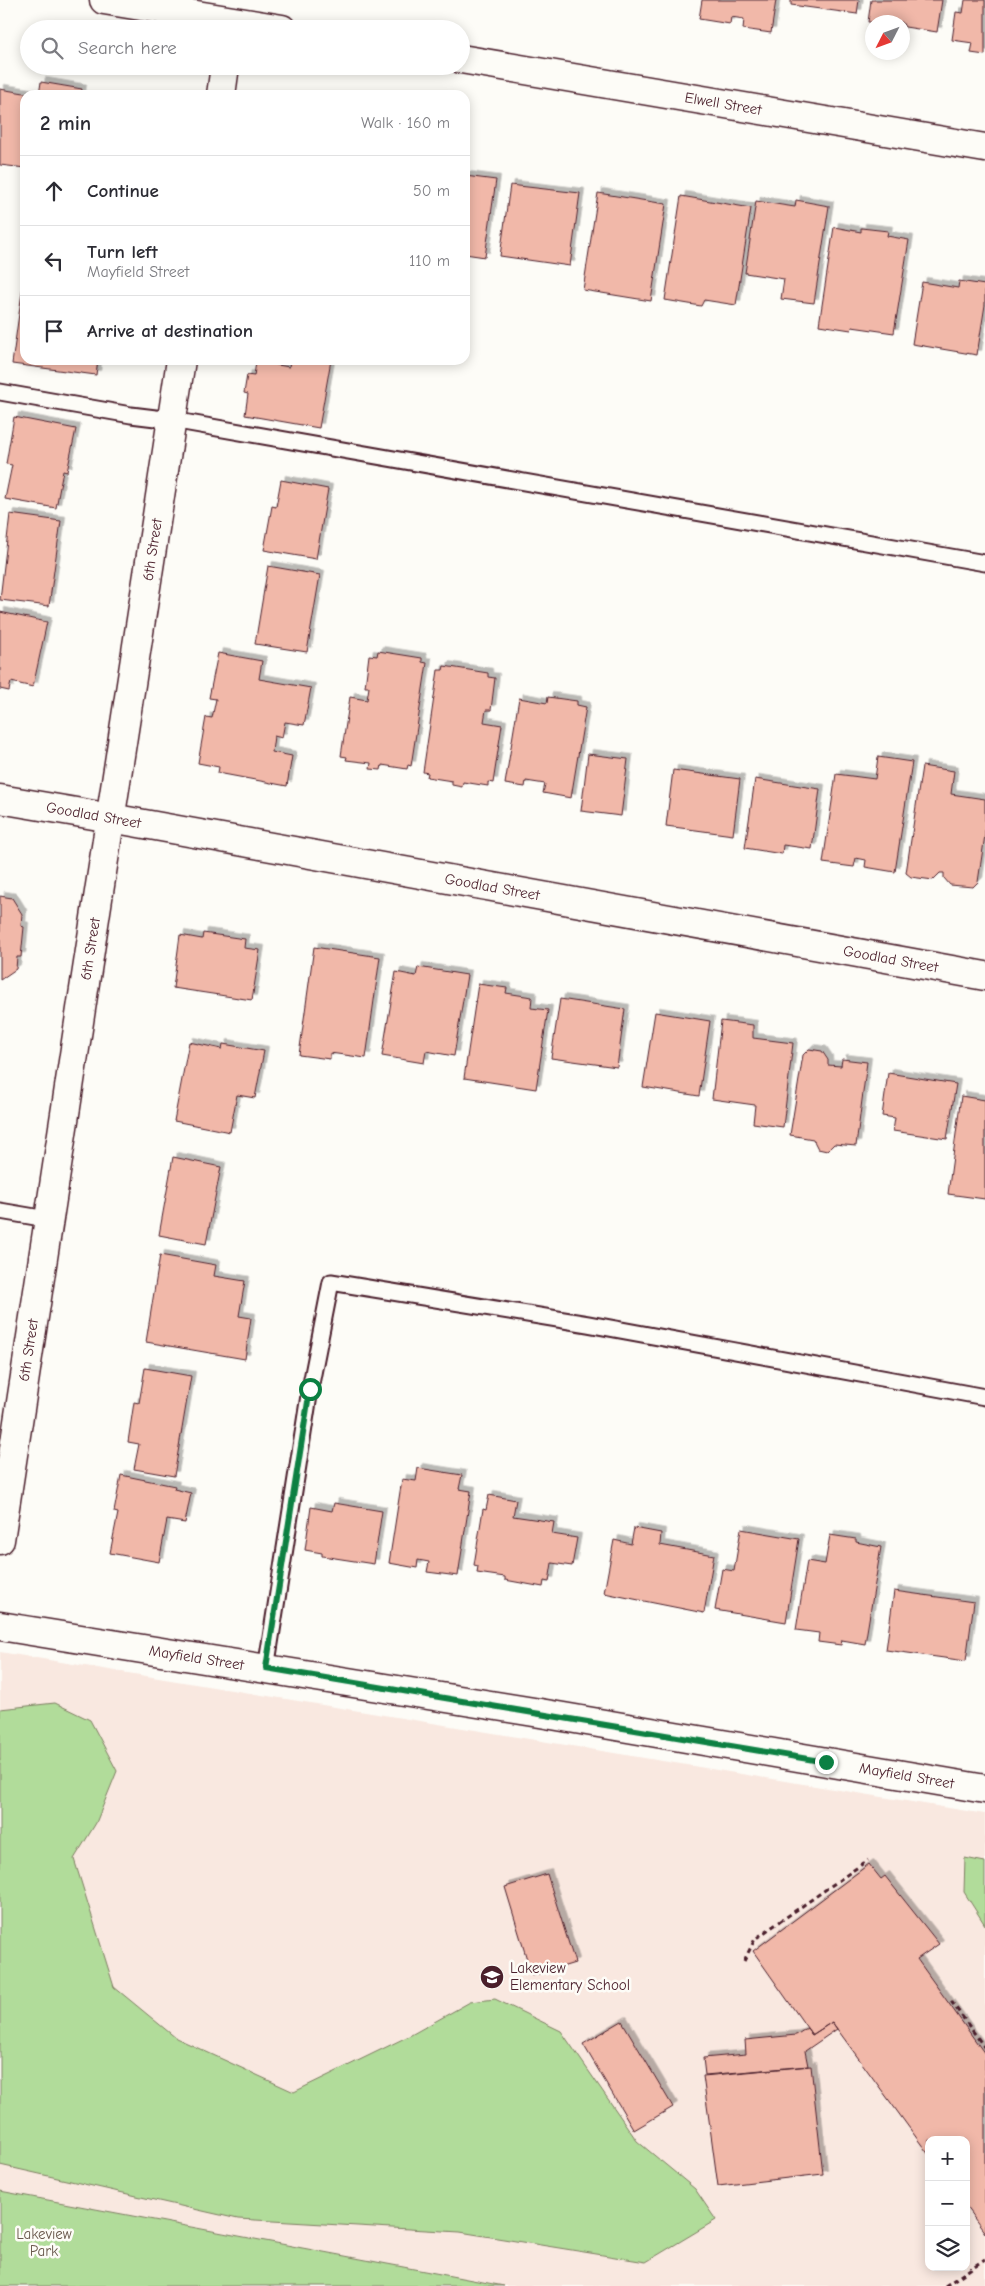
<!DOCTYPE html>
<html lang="en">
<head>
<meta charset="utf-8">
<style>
  :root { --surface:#fff; --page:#f2f2f3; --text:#2b2b33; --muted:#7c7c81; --line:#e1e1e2 }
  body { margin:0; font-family:"Comic Neue",sans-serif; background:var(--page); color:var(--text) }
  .controls { position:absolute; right:15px; bottom:15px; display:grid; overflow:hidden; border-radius:10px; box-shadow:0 2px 12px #0003 }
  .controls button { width:45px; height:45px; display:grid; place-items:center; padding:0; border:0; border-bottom:1px solid var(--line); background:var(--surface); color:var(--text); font:25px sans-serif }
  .compass { position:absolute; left:865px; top:15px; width:45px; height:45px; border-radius:50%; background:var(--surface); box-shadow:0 2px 12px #0003; rotate:228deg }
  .stop { position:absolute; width:15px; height:15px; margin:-11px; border:4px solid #0b8043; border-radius:50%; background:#fff }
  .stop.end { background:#0b8043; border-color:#fff; box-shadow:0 1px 5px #0008 }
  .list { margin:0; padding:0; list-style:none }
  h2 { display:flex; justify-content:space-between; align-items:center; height:65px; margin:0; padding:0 20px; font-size:21px }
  h2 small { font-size:16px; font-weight:400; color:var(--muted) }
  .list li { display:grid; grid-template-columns:32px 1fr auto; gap:15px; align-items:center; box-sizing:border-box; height:70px; padding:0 20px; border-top:1px solid var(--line) }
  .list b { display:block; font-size:19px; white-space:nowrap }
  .list p { margin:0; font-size:16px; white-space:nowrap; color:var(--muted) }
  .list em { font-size:16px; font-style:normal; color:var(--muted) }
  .icon { flex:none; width:28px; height:28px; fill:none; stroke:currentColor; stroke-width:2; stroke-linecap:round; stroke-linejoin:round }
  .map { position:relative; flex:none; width:985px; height:2286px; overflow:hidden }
  .search { position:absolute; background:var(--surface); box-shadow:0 2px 12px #0003; left:20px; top:20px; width:450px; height:55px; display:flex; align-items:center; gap:12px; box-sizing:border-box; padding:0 18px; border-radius:28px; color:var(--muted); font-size:19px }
  .panel { position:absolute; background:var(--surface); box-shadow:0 2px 12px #0003; left:20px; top:90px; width:450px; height:275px; border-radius:15px }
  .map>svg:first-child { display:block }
  .built { fill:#f9e8e0; fill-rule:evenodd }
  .green { fill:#b1dc9a; stroke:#7e7e62 }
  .building { fill:#f1b8a9; stroke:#4a1f2b; filter:url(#shadow) }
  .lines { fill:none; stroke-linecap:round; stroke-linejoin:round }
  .service-casing { stroke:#4a1f2b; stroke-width:19 }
  .minor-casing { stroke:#4a1f2b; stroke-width:31 }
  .path { stroke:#4a1f2b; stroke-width:3; stroke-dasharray:5 4; stroke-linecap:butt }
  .service { stroke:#fdfcf7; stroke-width:15 }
  .minor { stroke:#fdfcf7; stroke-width:28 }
  .route { stroke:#0b8043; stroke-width:6 }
  .labels { text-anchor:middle; stroke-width:5; stroke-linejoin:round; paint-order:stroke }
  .street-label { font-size:15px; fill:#4a1f2b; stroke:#fdfcf7 }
  .poi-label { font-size:15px; fill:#4a1f2b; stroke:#fdfcf7; text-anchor:start }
  .park-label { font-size:15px; fill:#69584c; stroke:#fdfcf7 }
</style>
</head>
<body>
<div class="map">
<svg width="985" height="2286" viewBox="0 0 985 2286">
  <defs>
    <filter id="shadow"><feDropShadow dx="4.5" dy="-4.5" stdDeviation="0" flood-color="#0004"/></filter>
  </defs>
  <rect width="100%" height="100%" fill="#fdfcf7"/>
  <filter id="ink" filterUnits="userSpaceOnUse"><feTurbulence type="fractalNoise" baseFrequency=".02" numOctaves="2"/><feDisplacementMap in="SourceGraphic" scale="10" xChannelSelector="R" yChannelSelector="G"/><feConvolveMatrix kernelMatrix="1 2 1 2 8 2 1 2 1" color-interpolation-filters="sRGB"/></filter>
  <g filter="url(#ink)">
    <path class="built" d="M0 1652 985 1814V2286H504L0 2191ZM929 2140H966V2267H929Z"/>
    <path class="green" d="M55 1703 90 1720 117 1771 96 1823 74 1859 114 1987 176 2038 294 2092 411 2035 470 2002 495 1999 561 2031 637 2141 695 2189 716 2220 646 2262 460 2232 238 2219 0 2165V1709Z
      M965 1858 985 1862V1925L964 1892Z
      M0 2191 504 2286H0Z"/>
    <path class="building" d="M702 0H776L771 33 743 29 744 19 731 17 730 24 699 19Z
      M791 0H859L857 14 791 5Z
      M871 0H942L937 32 905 27 902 22H868Z
      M965 0H985V55L971 53 973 43 952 40 956 12 963 13Z
      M41 82 82 89 81 95H39Z
      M0 89 36 95H25V168L0 165Z
      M465 176 496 180 485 257 465 254Z
      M510 185 580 193 570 266 500 256Z
      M598 193 666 204 651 301 583 290Z
      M681 196 751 208 736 305 704 300 701 306 665 300Z
      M796 200 829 206 814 303 781 299 784 279 745 273 756 201 795 207Z
      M834 227 861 232V228L888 231 887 236 909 240 894 333 852 327 851 330 819 325Z
      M24 278 25 360H98L96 375 12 364Z
      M959 281 985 285V305L977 355 912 344 922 282 958 288Z
      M290 360H331L319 428 245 415 248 394 244 393 247 375 254 376 256 361 289 367Z
      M14 417 76 429 67 472 63 471 56 508 5 499 12 465 6 464Z
      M281 480 328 489 316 559 264 550 272 506 276 507Z
      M10 514 61 521 49 606 0 600Z
      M268 566 320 575 307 652 255 644Z
      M0 612 47 622 33 687 11 682 9 691 0 689Z
      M378 651 422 658V662L427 663 411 766 408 765 407 769 382 765 381 770 370 769 371 763 346 760 347 757 341 756 350 697 367 700 369 687H365L369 655 377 656Z
      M218 653 262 661 259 679 311 688 304 725 285 722 282 738 274 736 272 752 292 756 287 786 218 773 219 767 198 763 206 717 212 718 216 699 209 698Z
      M444 666 488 673V677L495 678 491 710H486L484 722 502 725 493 783 488 782V786L463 782 462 787 452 785V781L427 777 428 773 423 772 438 670H443Z
      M548 697 577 701V705L586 707 571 798 543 793 545 784 526 781 525 787 505 784 519 698 547 703Z
      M588 754 628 759 621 816 581 811Z
      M878 757 912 762 895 872 865 867 866 860 856 858 854 867 823 863 836 774 875 779Z
      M922 766 954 771 951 794 985 799V835L978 882 973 887 950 885 944 878V873H940L933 880 911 877 906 873Z
      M673 770 740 779 733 835 666 826Z
      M755 779 820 789 812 849 783 845 782 854 745 848Z
      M0 896 12 898 22 914 21 926 24 927 21 957H17L16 969 0 980Z
      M203 933 245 939 244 948 260 950 252 1000 173 988 180 935 202 939Z
      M314 947 380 957 366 1058 330 1053V1059L299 1055Z
      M418 967 467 975 454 1056 426 1051 424 1063 382 1056 396 972 416 976Z
      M478 984 507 988 506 993 532 997 531 1008 548 1010 536 1089 464 1078Z
      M560 999 625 1009 617 1067 551 1058Z
      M655 1012 710 1021 699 1096 643 1087Z
      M721 1021 753 1025V1038L793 1043 783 1127 753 1123 755 1105 712 1099Z
      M189 1042 222 1049 223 1044 264 1051 255 1098 237 1095 230 1132 174 1121Z
      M809 1049 822 1051 828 1060V1065L841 1066 842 1059 867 1062 856 1146 834 1144 827 1151 818 1149 813 1139 790 1135 803 1055Z
      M888 1073 956 1084 947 1139 893 1131 895 1118 882 1116Z
      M961 1096 985 1100V1199L948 1194Z
      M173 1157 221 1167 206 1244 159 1235Z
      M160 1255 216 1265 214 1276 245 1281 239 1316 251 1318 245 1359 146 1342Z
      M145 1368 191 1376 174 1476 134 1469 139 1444 128 1442 134 1402 139 1403Z
      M418 1468 462 1475 459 1489 471 1491 458 1576 427 1572 429 1562 418 1560 417 1568 389 1563 402 1479 416 1481Z
      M121 1475 175 1486 174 1489 191 1493 185 1523 167 1520 159 1562 110 1553 118 1513 114 1512Z
      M489 1495 516 1500 513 1516 554 1522 552 1534 577 1538 572 1566 552 1563 549 1582 544 1581 543 1587 505 1580V1577L477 1573 478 1566 474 1565 483 1509 486 1510Z
      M334 1503 382 1511 374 1564 322 1556V1553L305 1550 311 1507 332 1511Z
      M634 1528 661 1533 660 1545 714 1555 704 1613 604 1593 614 1540 631 1544Z
      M741 1529 799 1539 786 1622 715 1610 722 1569 734 1571Z
      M830 1535 856 1539V1542L881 1547 865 1644 842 1640 841 1645 818 1642 819 1633 796 1630 807 1561 825 1564Z
      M894 1591 974 1602 966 1661 886 1650Z
      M869 1864 881 1879 885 1876 939 1944 917 1959 985 2054V2233L966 2207V2140H929V2155L832 2022 812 2035 753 1951Z
      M547 1874 575 1963 532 1976 505 1887Z
      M622 2021 673 2107 634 2130 583 2044Z
      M832 2022 837 2029 805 2051 808 2066 705 2075 703 2058 746 2054 745 2040 796 2035 807 2028 812 2035Z
      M811 2066 823 2174 718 2186 703 2076Z"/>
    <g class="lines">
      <g class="service-casing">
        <path id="service" d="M0 392 131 415 172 420 985 563
          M0 1211 47 1219
          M266 1669 310 1389 331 1282 588 1324 985 1397"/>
      </g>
      <g class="minor-casing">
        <g id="minor">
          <path d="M104 0 282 29"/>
          <path id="s1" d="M461 59 985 148"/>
          <path d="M221 95 225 66"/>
          <path id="s2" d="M0 799 111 818 985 976"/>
          <path id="s3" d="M0 1540C58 1146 122 754 181 360"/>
          <path id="s4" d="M0 1626 540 1713 985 1789"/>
        </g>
      </g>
      <path class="path" d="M744 1961 755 1939 868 1860
        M951 2001 985 2048
        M945 2286 985 2259"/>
      <use href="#service" class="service"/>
      <use href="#minor" class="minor"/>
    </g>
  </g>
  <g class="lines" filter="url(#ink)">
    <path class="route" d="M310 1389 266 1668 826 1762"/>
  </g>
  <defs>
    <g id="school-disc" transform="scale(1.25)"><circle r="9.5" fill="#4a1f2b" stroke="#fdfcf7"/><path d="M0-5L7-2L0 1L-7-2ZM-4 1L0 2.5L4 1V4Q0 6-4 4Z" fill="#fff"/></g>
  </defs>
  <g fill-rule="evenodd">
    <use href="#school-disc" x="492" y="1977"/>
  </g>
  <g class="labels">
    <g class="street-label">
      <text dy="5" stroke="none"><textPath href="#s1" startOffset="266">Elwell Street</textPath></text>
      <text dy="5" stroke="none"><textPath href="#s3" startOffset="1002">6th Street</textPath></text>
      <text dy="5" stroke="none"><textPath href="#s2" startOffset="95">Goodlad Street</textPath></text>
      <text dy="5" stroke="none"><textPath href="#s2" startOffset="500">Goodlad Street</textPath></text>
      <text dy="5" stroke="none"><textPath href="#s3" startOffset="598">6th Street</textPath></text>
      <text dy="5" stroke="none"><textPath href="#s2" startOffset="905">Goodlad Street</textPath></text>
      <text dy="5" stroke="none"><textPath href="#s3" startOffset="192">6th Street</textPath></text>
      <text dy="5" stroke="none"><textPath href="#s4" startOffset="199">Mayfield Street</textPath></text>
      <text dy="5" stroke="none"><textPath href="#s4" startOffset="919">Mayfield Street</textPath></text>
    </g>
    <g class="poi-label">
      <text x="510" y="1973">Lakeview<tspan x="510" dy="17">Elementary School</tspan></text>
    </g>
    <g class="park-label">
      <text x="44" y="2239">Lakeview<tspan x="44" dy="17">Park</tspan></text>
    </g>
  </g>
</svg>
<div class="controls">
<button>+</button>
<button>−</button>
<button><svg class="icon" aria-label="layers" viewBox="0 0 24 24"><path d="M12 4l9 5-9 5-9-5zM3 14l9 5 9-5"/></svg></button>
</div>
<svg class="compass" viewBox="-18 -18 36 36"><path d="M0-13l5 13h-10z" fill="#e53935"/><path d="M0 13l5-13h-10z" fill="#7c7c81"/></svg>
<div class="stop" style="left:310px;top:1389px"></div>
<div class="stop end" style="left:826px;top:1762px"></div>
<div class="search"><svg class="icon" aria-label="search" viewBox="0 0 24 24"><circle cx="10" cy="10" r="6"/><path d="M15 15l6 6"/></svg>Search here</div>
<section class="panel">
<h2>2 min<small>Walk · 160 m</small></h2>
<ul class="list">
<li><svg class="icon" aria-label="ahead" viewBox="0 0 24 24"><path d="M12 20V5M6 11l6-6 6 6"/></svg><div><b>Continue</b></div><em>50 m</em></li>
<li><svg class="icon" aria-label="left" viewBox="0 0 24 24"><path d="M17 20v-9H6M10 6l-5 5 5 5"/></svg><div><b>Turn left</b><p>Mayfield Street</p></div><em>110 m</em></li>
<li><svg class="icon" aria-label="arrive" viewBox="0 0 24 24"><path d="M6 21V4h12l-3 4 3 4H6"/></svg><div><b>Arrive at destination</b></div></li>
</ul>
</section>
</div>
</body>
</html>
